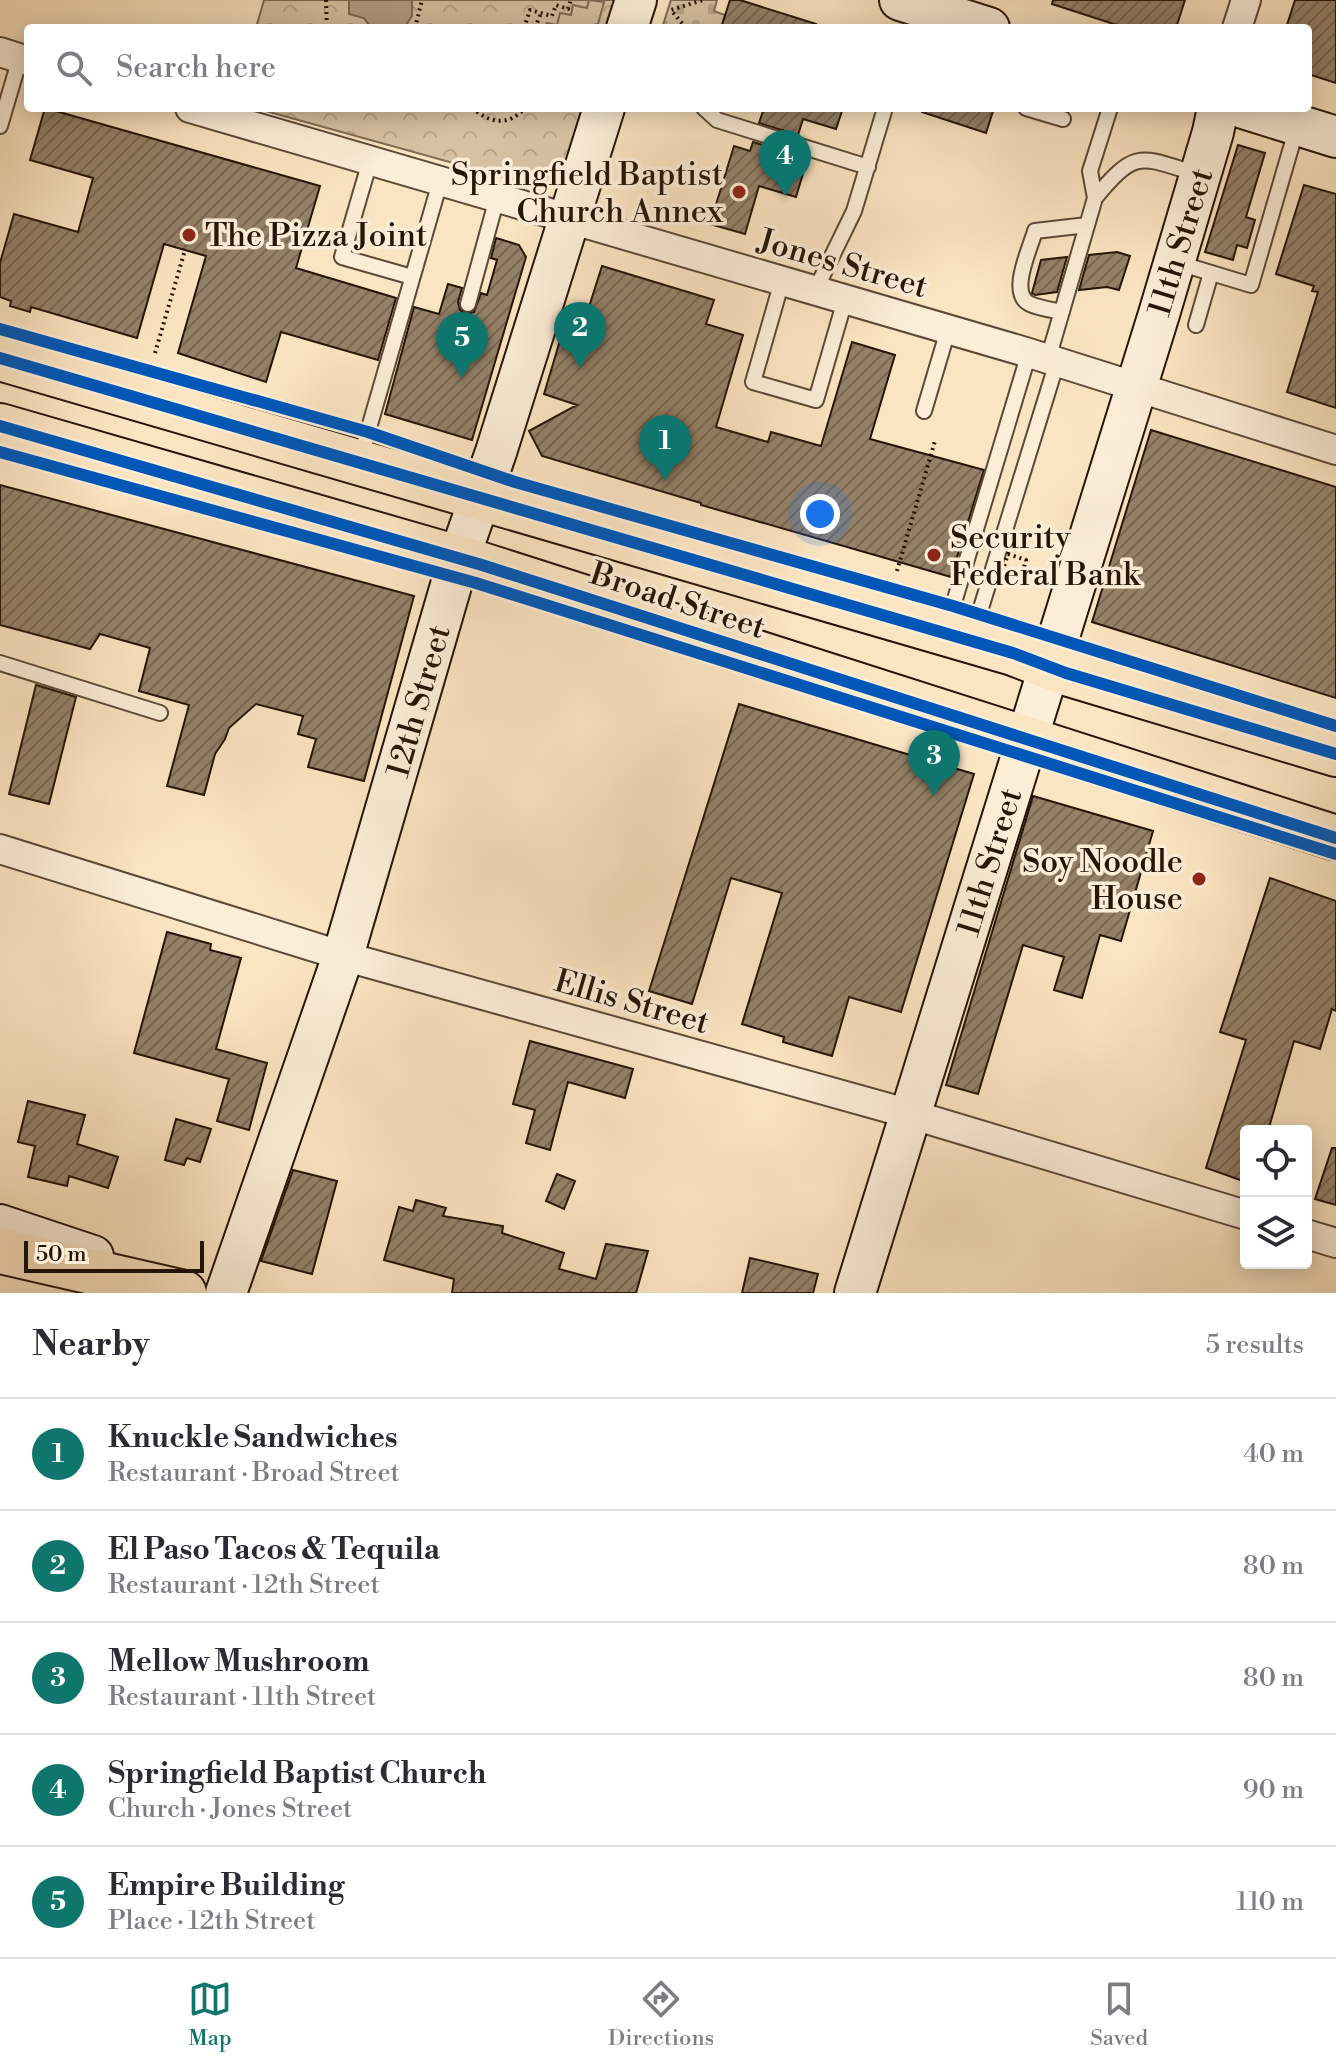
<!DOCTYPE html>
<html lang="en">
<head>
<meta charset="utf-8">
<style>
  :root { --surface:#fff; --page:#f2f2f3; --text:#2b2b33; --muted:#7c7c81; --line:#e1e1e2; --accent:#0f766e }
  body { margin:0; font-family:"Libre Bodoni",serif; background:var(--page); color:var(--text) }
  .controls { position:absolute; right:24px; bottom:24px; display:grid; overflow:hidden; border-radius:8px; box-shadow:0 4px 20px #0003 }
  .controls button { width:72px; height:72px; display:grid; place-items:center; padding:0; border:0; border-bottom:2px solid var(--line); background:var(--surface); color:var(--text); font:40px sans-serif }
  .scale { position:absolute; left:24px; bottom:20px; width:180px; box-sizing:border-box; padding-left:8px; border:4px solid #261507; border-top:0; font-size:22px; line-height:28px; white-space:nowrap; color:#261507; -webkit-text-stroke:6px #fcedd7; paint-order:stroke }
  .you { position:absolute; left:820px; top:514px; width:28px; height:28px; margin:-20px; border:6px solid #fff; border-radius:50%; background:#1a73e8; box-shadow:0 0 0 12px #1a73e833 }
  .badge { display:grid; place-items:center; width:52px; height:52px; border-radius:50%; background:var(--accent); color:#fff; font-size:26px; font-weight:700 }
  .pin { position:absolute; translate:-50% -66px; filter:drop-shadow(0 2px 4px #0008) }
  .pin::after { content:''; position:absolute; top:42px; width:28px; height:24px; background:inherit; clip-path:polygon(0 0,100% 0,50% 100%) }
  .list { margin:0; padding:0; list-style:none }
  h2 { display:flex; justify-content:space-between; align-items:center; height:104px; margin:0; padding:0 32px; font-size:34px }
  h2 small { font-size:26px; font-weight:400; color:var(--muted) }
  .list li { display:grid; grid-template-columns:52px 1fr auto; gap:24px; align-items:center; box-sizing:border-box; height:112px; padding:0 32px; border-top:2px solid var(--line) }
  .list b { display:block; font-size:30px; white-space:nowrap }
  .list p { margin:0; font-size:26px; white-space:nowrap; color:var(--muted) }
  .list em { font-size:26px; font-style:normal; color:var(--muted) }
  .icon { flex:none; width:44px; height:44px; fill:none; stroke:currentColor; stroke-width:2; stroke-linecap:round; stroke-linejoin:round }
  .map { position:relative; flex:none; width:1336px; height:1293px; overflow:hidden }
  .search { position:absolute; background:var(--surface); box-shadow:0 4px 20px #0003; left:24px; right:24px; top:24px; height:88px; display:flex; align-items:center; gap:20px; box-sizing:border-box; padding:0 28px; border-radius:8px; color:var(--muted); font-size:30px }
  .sheet { height:664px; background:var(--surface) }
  nav { display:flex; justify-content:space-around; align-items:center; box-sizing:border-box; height:112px; border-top:2px solid var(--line); background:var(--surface); font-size:22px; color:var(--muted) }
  nav a { display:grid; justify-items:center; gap:4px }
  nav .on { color:var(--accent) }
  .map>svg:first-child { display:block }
  .cemetery { fill:url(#cemetery-stones); stroke:#7e6b54; stroke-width:2 }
  .park { fill:url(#park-crowns); stroke:#7e6b54; stroke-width:2 }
  .garden { fill:#d7c1a1; stroke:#7e6b54; stroke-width:2 }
  .water { fill:#b39e82; stroke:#7b6751; stroke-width:2 }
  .building { fill:url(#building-hatch); stroke:#261507; stroke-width:2 }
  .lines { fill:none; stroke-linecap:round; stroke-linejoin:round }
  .lane-casing { stroke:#5b4936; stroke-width:18 }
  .street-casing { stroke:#5b4936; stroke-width:32 }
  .secondary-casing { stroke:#261507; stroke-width:44 }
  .primary-casing { stroke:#261507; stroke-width:48 }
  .highway-casing { stroke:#261507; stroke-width:48 }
  .path { stroke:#261507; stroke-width:4; stroke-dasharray:2 4; stroke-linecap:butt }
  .lane { stroke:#fcedd7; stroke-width:14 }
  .street { stroke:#fcedd7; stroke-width:28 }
  .secondary { stroke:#fcedd7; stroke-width:40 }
  .primary { stroke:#fbe4c1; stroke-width:44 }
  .highway { stroke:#fbe4c1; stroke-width:44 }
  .cycleway-casing { stroke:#fcedd7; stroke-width:17 }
  .cycleway { stroke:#0057b8; stroke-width:12 }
  .poi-dot { fill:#8f2418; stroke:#fcedd7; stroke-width:3 }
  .labels { text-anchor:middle; stroke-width:7; stroke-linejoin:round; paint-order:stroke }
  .poi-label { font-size:32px; fill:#261507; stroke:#fcedd7; text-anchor:end }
  .street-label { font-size:32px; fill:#261507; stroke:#fcedd7 }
</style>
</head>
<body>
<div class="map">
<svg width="1336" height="1293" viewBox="0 0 1336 1293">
  <defs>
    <pattern id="cemetery-stones" width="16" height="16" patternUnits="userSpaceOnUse" patternTransform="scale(2)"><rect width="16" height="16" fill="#d7c1a1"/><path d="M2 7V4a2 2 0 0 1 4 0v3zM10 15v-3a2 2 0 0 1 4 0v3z" fill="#b8a589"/></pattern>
    <pattern id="park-crowns" width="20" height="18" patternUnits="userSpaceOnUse" patternTransform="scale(2)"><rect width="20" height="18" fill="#d7c1a1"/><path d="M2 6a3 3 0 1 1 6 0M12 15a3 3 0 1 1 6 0" fill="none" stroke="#b8a589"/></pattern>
    <pattern id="building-hatch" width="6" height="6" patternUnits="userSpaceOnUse" patternTransform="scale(2)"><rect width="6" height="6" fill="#958168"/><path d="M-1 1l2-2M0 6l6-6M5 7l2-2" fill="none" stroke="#796854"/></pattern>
  </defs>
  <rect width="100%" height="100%" fill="#fbe4c1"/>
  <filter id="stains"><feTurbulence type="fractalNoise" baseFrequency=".0025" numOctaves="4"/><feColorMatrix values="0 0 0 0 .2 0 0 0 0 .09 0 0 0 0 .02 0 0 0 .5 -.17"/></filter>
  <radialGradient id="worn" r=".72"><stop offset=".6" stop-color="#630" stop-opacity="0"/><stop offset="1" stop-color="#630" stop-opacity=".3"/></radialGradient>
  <path class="cemetery" d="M671 0H717L714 11 725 15 721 28H662Z"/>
  <path class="park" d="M264 0H619L610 28H256Z
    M255 108H586L564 179 543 188Z"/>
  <path class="garden" d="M589 0 604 2 598 24 580 28H543L547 23 557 25 560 13 571 15 573 5 587 8Z"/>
  <path class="water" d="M349 0H412V16L404 28H371L364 18 349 14Z"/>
  <path class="building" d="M730 0H740L816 24 815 28H721Z
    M1053 0H1185L1176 28H1126L1052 4Z
    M1295 0H1336V83L1308 74V28H1286Z
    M45 108 320 186 296 268 396 298 378 360 281 332 266 382 178 353 206 256 164 244 137 338 31 307 30 312 10 306 11 301 0 297V263L14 214 78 232 93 178 30 160Z
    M764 108H843L836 129 803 119 798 135 759 123Z
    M922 108H994L986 133 922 112Z
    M753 142 792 154 789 162 805 167 796 197 759 186 745 234 710 224 734 146 750 151Z
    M1238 145 1265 153 1246 217 1255 220 1247 248 1237 245 1233 260 1205 252Z
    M1304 185 1336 194V408L1287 392 1318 292 1312 291 1314 286 1276 274Z
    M496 238 519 245 526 257 472 440 385 414 414 307 439 314 448 284 462 288 458 302 460 310 466 314 474 312 481 293 487 295 497 260 491 258Z
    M1117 252 1130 256 1119 290 1107 287 1079 290 1089 255Z
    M1067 257 1057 292 1035 295 1032 293 1041 260Z
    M602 266 714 300 706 324 743 335 716 427 768 442 771 432 821 446 852 342 895 355 870 439 984 470 951 577 701 505V503L542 456 529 431 577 405 544 394 564 327 581 332Z
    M1151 430 1336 487V698L1092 622Z
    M0 485 414 596 364 781 308 767 316 739 298 734 303 716 256 704 229 728 225 739 215 754 204 795 167 786 189 705 139 691 150 648 100 634 90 649 0 625Z
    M36 685 76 697 49 804 9 794Z
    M739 704 974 774 901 1012 849 997 832 1056 783 1042 784 1037 742 1024 782 893 731 878 692 1004 649 991Z
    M1033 796 1153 831 1121 941 1100 935 1082 998 1054 990 1064 957 1023 945 978 1094 946 1085Z
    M1270 878 1336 901V1011L1332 1009 1320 1049 1294 1041 1268 1131H1246V1182L1206 1168 1246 1040 1220 1032Z
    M167 932 211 944 210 950 241 958 216 1049 267 1063 249 1130 217 1121 229 1079 134 1053Z
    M530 1041 633 1069 625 1098 568 1082 550 1150 526 1143 535 1110 513 1104Z
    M28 1101 85 1115 77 1144 118 1157 108 1188 69 1176 67 1186 28 1177 35 1146 18 1142Z
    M176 1119 211 1129 200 1162 187 1158 184 1165 165 1160Z
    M1332 1148H1336V1205L1315 1199Z
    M293 1170 337 1181 312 1274 261 1261Z
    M557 1174 575 1181 564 1209 546 1201Z
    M416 1200 446 1208 443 1216 503 1226 502 1233 564 1253 559 1269 596 1279 606 1244 648 1251 636 1293H452L454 1279 384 1260 399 1207 413 1211Z
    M750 1258 818 1274 813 1293H742Z"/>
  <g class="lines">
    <g class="lane-casing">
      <path id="lane" d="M704 108 717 120 868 167
        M1026 108 1063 119
        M0 126 20 58
        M370 161 342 257 412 277
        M1095 198 1090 171 1110 108
        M1175 262 1251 285 1297 127
        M782 281 753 382 816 400 845 300
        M815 291 854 211 885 108
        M468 304 497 198
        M1062 312C1052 310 1039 308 1030 304 1008 294 1030 249 1035 231L1087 225
        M1196 325 1211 273
        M1048 359 1095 198C1137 147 1141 157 1200 175
        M924 411 948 330
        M360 459 440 182
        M946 629 1029 353
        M972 637 1057 362
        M0 663 160 713"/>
    </g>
    <g class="street-casing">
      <path id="street" d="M1237 28 1246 0
        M0 52 28 61
        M190 108 1029 353 1336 450
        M0 849 343 956 910 1114 1246 1215
        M1306 1234 1336 1243"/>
    </g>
    <g class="secondary-casing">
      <path id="secondary" d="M900 0 989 28
        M627 28 636 0
        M1243 108 1336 137
        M0 1225 93 1256
        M226 1293 343 956 459 558 496 452 604 108
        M855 1293 1159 314 1213 132 1218 108"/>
    </g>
    <g class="primary-casing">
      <path id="primary" d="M0 358 1013 653 1066 673 1336 754
        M0 426 482 565 1336 838"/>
    </g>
    <g class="highway-casing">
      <path id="highway" d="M0 1251 184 1293"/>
    </g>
    <path class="path" d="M326 0 327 28
      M415 28 422 0
      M524 28 530 10 552 16 556 5 568 9 571 0
      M535 28 541 13
      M686 28 671 10 703 0
      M472 108C490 123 508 127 525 108
      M155 353 185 250
      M1008 554 1026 560 1021 579 1002 573Z
      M1023 570 1042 575
      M897 571 935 441"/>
    <use href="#lane" class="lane"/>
    <use href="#street" class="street"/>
    <use href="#secondary" class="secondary"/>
    <use href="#primary" class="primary"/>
    <use href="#highway" class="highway"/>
    <g class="cycleway-casing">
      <path id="cycleway" d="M0 329 368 432 515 482 953 606 1336 726
        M0 358 1013 653 1066 673 1336 754
        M0 426 482 565 1336 838
        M0 452 476 583 1336 854"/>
    </g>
    <use href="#cycleway" class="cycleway"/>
  </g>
  <g class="poi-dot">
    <circle cx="739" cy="192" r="8"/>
    <circle cx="189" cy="235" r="8"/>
    <circle cx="934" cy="555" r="8"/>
    <circle cx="1199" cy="879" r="8"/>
  </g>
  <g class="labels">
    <g class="poi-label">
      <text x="723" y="185">Springfield Baptist<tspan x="723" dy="37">Church Annex</tspan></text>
      <text x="205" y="246" text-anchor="start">The Pizza Joint</text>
      <text x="950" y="548" text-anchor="start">Security<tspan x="950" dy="37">Federal Bank</tspan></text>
      <text x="1183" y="872">Soy Noodle<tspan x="1183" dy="37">House</tspan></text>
    </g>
    <g class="street-label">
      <text transform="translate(1180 242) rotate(-73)" y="11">11th Street</text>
      <text transform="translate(843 263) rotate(16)" y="11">Jones Street</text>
      <text transform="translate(678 600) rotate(18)" y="11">Broad Street</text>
      <text transform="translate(418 701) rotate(-74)" y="11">12th Street</text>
      <text transform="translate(989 862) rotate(-73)" y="11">11th Street</text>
      <text transform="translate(632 1001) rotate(16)" y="11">Ellis Street</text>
    </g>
  </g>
  <rect width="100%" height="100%" filter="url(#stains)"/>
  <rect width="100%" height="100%" fill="url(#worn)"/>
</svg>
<div class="controls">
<button><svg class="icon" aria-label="locate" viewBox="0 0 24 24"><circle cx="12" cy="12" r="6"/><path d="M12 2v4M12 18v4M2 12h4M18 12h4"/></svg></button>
<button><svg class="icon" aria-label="layers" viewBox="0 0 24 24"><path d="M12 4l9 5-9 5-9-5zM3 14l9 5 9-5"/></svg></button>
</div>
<div class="scale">50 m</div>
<div class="you"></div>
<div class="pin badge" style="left:665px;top:481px">1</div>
<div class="pin badge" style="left:580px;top:368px">2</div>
<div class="pin badge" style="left:934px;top:796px">3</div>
<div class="pin badge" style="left:785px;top:196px">4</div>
<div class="pin badge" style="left:462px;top:378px">5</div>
<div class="search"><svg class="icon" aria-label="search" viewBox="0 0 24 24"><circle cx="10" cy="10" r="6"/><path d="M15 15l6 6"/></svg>Search here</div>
</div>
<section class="sheet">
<h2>Nearby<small>5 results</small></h2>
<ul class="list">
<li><span class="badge">1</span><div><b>Knuckle Sandwiches</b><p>Restaurant · Broad Street</p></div><em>40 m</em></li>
<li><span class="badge">2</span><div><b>El Paso Tacos &amp; Tequila</b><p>Restaurant · 12th Street</p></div><em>80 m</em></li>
<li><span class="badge">3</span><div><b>Mellow Mushroom</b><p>Restaurant · 11th Street</p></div><em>80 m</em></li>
<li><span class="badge">4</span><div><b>Springfield Baptist Church</b><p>Church · Jones Street</p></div><em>90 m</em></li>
<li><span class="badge">5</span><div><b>Empire Building</b><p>Place · 12th Street</p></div><em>110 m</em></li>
</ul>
</section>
<nav>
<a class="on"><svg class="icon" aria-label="map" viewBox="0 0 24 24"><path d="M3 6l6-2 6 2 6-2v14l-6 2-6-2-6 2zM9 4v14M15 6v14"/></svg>Map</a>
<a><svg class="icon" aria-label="directions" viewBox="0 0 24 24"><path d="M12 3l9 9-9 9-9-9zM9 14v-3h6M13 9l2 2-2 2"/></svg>Directions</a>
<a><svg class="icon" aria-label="saved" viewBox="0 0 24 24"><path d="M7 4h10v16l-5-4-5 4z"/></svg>Saved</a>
</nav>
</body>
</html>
